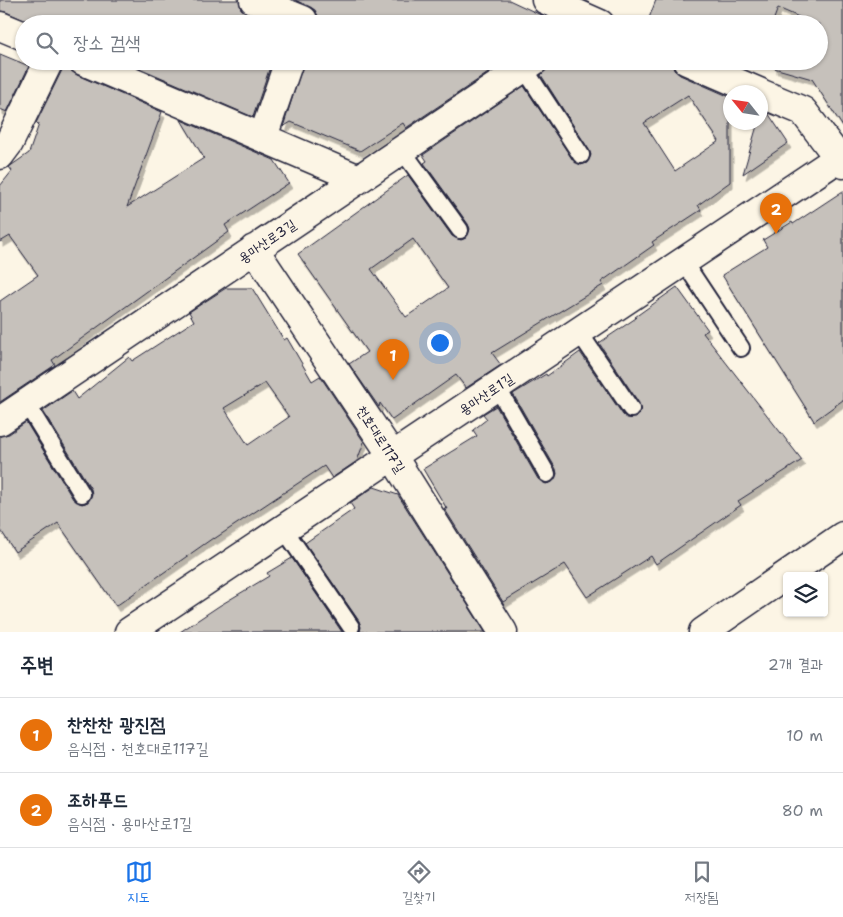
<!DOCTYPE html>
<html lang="ko">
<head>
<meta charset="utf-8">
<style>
  :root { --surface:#fff; --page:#f2f2f3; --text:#1f2937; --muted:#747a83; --line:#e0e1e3; --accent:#1a73e8 }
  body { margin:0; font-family:"Shantell Sans","Poor Story",sans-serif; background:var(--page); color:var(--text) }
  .controls { position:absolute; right:15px; bottom:15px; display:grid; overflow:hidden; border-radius:5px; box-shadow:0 1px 4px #0004 }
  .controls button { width:45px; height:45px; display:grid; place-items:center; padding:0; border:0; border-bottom:1px solid var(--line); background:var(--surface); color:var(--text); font:25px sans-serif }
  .compass { position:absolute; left:723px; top:85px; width:45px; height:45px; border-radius:50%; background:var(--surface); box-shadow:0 1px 4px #0004; rotate:300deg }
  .you { position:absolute; left:439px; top:342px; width:18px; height:18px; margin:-12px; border:4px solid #fff; border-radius:50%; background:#1a73e8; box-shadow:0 0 0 8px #1a73e833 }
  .badge { display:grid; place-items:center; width:32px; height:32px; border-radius:50%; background:var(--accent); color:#fff; font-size:16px; font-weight:700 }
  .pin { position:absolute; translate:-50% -41px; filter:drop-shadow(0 1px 2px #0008) }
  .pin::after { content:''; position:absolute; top:26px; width:18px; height:15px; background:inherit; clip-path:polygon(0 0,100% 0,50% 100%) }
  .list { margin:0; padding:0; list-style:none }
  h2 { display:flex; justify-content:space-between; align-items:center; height:65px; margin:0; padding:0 20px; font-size:21px }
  h2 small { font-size:16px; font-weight:400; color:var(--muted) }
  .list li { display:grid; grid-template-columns:32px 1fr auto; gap:15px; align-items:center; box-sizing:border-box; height:75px; padding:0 20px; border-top:1px solid var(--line) }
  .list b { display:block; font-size:19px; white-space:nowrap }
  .list p { margin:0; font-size:16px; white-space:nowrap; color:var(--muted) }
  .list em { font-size:16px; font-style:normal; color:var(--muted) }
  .icon { flex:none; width:28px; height:28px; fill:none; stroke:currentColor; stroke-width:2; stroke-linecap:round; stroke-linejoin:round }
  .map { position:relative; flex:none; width:843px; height:632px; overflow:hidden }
  .search { position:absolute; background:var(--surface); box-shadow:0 1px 4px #0004; left:15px; right:15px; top:15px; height:55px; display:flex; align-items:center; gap:12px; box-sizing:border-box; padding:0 18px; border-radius:28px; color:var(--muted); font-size:19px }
  .sheet { height:215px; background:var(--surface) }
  nav { display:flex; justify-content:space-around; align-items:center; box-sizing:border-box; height:70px; border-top:1px solid var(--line); background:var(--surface); font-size:14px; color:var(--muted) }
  nav a { display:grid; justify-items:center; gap:2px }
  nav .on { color:var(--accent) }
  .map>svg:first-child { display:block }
  .building { fill:#c6c1bb; stroke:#22223b; fill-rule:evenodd; filter:url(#shadow) }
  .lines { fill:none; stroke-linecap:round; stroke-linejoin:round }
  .service-casing { stroke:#22223b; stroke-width:20 }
  .minor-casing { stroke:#22223b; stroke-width:31 }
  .primary-casing { stroke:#22223b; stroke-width:31 }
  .service { stroke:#fcf5e5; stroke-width:16 }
  .minor { stroke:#fcf5e5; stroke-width:28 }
  .primary { stroke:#fcf5e5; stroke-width:28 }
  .labels { text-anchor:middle; stroke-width:4.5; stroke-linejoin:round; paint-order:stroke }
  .street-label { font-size:14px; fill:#22223b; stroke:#fcf5e5 }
</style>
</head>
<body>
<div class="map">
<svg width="843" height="632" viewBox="0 0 843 632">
  <defs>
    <filter id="shadow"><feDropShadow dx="3" dy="5.5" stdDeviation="0" flood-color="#0004"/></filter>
  </defs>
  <rect width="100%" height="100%" fill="#fcf5e5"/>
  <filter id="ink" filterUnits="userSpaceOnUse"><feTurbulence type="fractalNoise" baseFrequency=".02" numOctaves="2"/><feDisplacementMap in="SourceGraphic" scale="10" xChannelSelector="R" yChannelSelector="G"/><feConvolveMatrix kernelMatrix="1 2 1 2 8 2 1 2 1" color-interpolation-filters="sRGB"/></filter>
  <g filter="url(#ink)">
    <path class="building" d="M0 0H239L241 9 248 14 271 24H33L6 12 0 11Z
      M295 0H509L558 23 318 24V16L315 10Z
      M656 0H843V127L812 79 774 68V61H819V24H815L778 8 772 24H662L649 18Z
      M0 54 29 66 7 112 0 109Z
      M64 61H68L70 70 77 75 162 112 127 207 204 158 181 120 274 160 289 183 225 225 229 232 52 360 55 365 0 402V301L38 275 10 236 0 242V186L12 171 9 167 29 153 39 124 36 123 63 68Z
      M123 61H272L253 117Z
      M304 61H506L406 128 403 123 360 151 291 122 283 127Z
      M549 61H672L674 70 680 75 730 97V182L698 205 701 210 652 242 654 245 601 282 603 285 492 353 501 365 466 388 456 375 392 420 380 403 379 407 349 364 367 352 298 254 408 175 452 236 461 240 466 238 470 229 468 224 424 163 427 161 423 155 524 86 573 160 581 165 587 163 591 155 589 150 541 75 548 68ZM688 95 719 141 675 171 644 123ZM413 239 448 288 406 317 371 269Z
      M762 111 768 113 788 143 743 174 758 122H760Z
      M843 191V400L814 421 722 275 767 247 763 240 792 222 793 224Z
      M677 287 708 330 703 333 802 460 738 501 741 505 656 564 651 556 587 597 565 564 503 602 444 508 447 509 423 469 477 436 473 430 487 419 483 414 496 406 538 479 546 484 552 482 557 474 556 469 513 394 546 374 547 376 580 352 623 415 627 418H636L640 413 639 403 599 343 636 318 635 317Z
      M226 288H252L284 340 287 338 312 381 320 376 364 442 357 461 332 478 324 466 214 539 213 538 116 606 58 523 15 552 0 529V436L9 434 26 422 73 499 82 504 88 502 92 494 91 489 43 411 72 391 77 399 129 357 132 361 194 321 189 312ZM265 383 289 417 248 445 224 408Z
      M374 487 398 495 485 632H360L361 627 359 621 305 543 354 509 350 503Z
      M292 558 342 632H180L219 606 269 576 267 573Z"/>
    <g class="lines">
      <g class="service-casing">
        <path id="service" d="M524 68 581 155
          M402 150 460 230
          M684 262 741 348
          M579 332 631 409
          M497 387 547 474
          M26 403 82 494
          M284 529 351 627"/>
      </g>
      <g class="minor-casing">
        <path id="minor" d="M254 0 303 20 302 24
          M546 0 600 24
          M0 26 24 36
          M83 61 359 179
          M687 61 759 92
          M760 93 803 111 843 164
          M263 137 289 61
          M0 155 9 143 49 61
          M254 249 393 457 503 632
          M0 421 534 61
          M129 632 843 155"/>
      </g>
      <g class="primary-casing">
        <path id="primary" d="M703 632 843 536"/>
      </g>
      <use href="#service" class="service"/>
      <use href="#minor" class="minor"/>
      <use href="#primary" class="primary"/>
    </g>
  </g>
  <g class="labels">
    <g class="street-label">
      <text transform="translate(267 241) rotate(-34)" y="5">용마산로3길</text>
      <text transform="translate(486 394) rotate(-34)" y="5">용마산로1길</text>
      <text transform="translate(381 439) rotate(57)" y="5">천호대로117길</text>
    </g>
  </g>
</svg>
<div class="controls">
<button><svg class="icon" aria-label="layers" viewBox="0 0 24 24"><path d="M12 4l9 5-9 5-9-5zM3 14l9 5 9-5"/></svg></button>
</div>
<svg class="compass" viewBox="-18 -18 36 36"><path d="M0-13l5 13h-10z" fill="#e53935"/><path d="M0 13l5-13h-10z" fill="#747a83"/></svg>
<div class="you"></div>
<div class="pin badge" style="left:393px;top:380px;background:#e8710a">1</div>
<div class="pin badge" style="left:776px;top:234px;background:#e8710a">2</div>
<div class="search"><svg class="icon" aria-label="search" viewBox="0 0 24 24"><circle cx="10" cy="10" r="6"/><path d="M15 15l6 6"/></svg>장소 검색</div>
</div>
<section class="sheet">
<h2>주변<small>2개 결과</small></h2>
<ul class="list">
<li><span class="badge" style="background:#e8710a">1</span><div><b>찬찬찬 광진점</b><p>음식점 · 천호대로117길</p></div><em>10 m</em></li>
<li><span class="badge" style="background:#e8710a">2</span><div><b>조하푸드</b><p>음식점 · 용마산로1길</p></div><em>80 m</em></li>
</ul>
</section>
<nav>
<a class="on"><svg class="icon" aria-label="map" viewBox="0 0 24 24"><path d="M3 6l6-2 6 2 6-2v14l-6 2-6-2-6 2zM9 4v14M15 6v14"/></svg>지도</a>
<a><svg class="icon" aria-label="directions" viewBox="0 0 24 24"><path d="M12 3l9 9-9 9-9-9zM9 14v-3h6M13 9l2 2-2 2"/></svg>길찾기</a>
<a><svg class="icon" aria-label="saved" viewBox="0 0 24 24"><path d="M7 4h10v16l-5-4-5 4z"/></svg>저장됨</a>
</nav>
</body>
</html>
